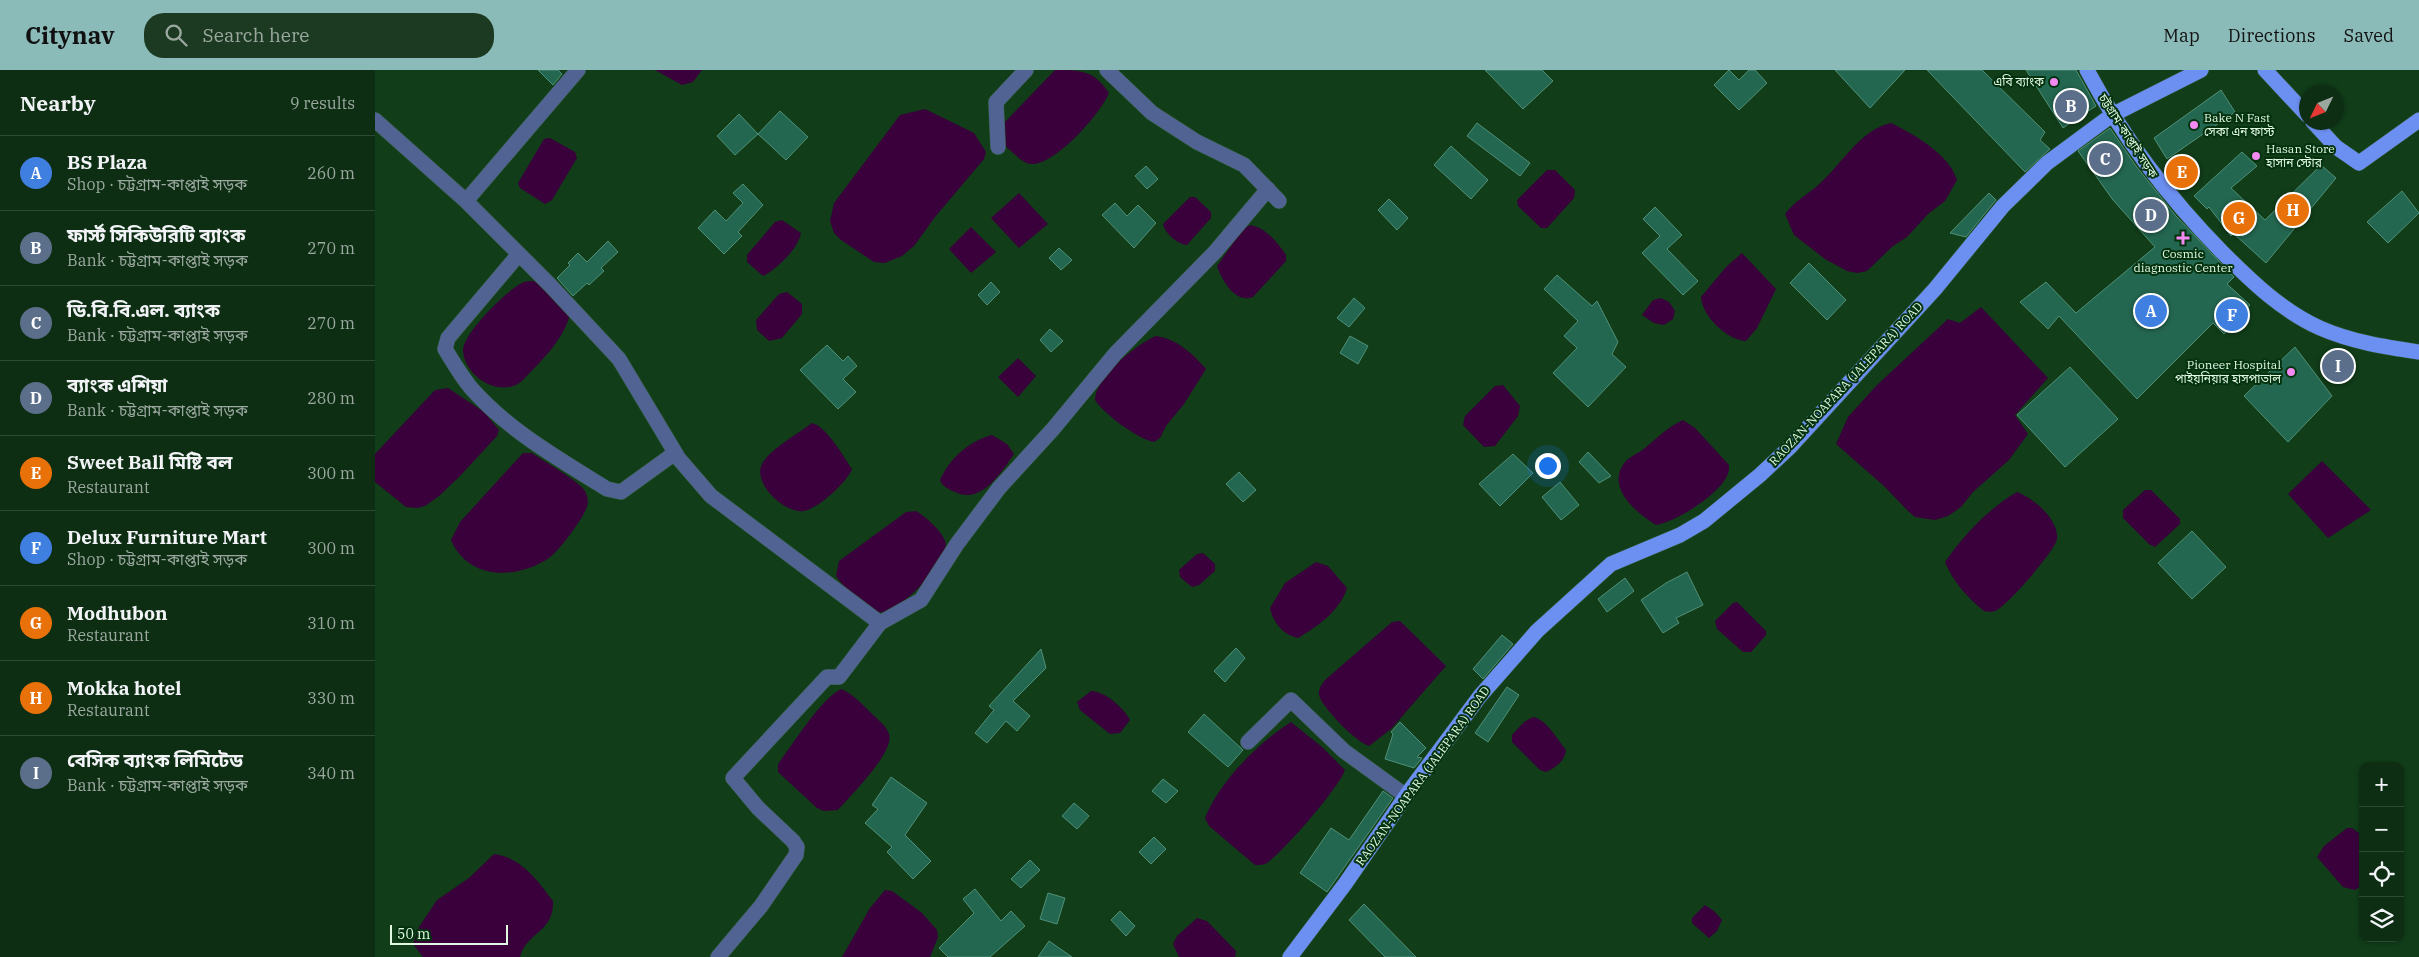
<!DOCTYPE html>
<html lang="en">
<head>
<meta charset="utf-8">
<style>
  :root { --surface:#0d2e13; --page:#1b3a21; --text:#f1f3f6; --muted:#9aa8a0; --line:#2d4a33; --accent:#8bbbb9 }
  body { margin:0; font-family:"IBM Plex Serif","Noto Sans Bengali",serif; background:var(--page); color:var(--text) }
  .controls { position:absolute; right:15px; bottom:15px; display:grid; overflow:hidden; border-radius:10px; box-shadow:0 1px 4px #0004 }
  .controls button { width:45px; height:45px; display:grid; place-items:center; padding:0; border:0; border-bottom:1px solid var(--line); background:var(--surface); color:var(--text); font:25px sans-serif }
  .compass { position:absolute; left:1924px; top:15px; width:45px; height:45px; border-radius:50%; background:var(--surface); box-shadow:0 1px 4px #0004; rotate:227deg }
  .scale { position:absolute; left:15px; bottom:12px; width:118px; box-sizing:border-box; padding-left:5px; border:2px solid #e1f8e2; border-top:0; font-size:14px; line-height:18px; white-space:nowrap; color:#e1f8e2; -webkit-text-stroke:4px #04320f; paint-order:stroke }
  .you { position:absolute; left:1172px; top:395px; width:18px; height:18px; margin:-12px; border:4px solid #fff; border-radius:50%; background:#1a73e8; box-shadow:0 0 0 8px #1a73e833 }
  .badge { display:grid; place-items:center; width:32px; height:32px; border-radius:50%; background:var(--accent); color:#fff; font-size:16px; font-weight:700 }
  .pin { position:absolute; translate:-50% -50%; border:2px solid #fff; box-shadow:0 1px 5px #0006 }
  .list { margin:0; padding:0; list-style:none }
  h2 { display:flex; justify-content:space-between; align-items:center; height:65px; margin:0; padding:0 20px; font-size:21px }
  h2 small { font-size:16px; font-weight:400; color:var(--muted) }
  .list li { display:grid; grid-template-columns:32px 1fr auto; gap:15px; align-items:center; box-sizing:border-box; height:75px; padding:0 20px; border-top:1px solid var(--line) }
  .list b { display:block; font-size:19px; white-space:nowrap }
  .list p { margin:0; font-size:16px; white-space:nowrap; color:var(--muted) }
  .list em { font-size:16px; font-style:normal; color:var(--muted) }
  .icon { flex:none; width:28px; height:28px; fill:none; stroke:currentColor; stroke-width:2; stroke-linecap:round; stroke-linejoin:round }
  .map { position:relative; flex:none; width:2044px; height:887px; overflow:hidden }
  header { display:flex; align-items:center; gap:30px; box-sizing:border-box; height:70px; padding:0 25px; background:var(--accent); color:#111 }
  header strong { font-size:24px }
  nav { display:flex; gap:28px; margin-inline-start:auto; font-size:18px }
  .search { width:350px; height:45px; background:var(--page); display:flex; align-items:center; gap:12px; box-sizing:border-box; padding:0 18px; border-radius:20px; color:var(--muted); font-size:19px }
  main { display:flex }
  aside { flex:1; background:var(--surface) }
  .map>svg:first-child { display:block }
  .water { fill:#39003b }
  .building { fill:#246750; stroke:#509078 }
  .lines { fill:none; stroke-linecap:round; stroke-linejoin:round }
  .minor-casing { stroke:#325b39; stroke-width:16 }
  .major-casing { stroke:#325b39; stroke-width:16 }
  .minor { stroke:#506393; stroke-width:15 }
  .major { stroke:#6c8ff2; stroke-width:15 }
  .poi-dot { fill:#f28af2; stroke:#04320f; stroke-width:2 }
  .labels { text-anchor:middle; stroke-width:4; stroke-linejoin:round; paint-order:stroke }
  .poi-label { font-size:12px; fill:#e1f8e2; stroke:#04320f; text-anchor:end }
  .street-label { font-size:12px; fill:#e1f8e2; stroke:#04320f }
</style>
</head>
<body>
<header>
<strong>Citynav</strong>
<div class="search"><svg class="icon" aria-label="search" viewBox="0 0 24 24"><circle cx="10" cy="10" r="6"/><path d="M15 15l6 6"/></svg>Search here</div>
<nav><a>Map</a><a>Directions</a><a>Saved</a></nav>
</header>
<main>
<aside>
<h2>Nearby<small>9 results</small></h2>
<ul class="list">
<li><span class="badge" style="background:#3f7fe0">A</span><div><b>BS Plaza</b><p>Shop · চট্টগ্রাম-কাপ্তাই সড়ক</p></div><em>260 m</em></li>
<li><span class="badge" style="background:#5c6f8a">B</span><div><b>ফার্স্ট সিকিউরিটি ব্যাংক</b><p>Bank · চট্টগ্রাম-কাপ্তাই সড়ক</p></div><em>270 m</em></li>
<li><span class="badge" style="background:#5c6f8a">C</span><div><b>ডি.বি.বি.এল. ব্যাংক</b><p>Bank · চট্টগ্রাম-কাপ্তাই সড়ক</p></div><em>270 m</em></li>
<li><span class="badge" style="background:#5c6f8a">D</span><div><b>ব্যাংক এশিয়া</b><p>Bank · চট্টগ্রাম-কাপ্তাই সড়ক</p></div><em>280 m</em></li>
<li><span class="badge" style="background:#e8710a">E</span><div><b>Sweet Ball মিষ্টি বল</b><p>Restaurant</p></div><em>300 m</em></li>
<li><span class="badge" style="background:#3f7fe0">F</span><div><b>Delux Furniture Mart</b><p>Shop · চট্টগ্রাম-কাপ্তাই সড়ক</p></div><em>300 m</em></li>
<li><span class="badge" style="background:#e8710a">G</span><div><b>Modhubon</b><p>Restaurant</p></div><em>310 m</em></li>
<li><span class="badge" style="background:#e8710a">H</span><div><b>Mokka hotel</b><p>Restaurant</p></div><em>330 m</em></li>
<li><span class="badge" style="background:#5c6f8a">I</span><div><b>বেসিক ব্যাংক লিমিটেড</b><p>Bank · চট্টগ্রাম-কাপ্তাই সড়ক</p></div><em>340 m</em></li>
</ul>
</aside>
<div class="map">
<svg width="2044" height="887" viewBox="0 0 2044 887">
  <rect width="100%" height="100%" fill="#113d19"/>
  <path class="water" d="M280 0H327L318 12 307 15Z
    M680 0C705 0 719 0 734 23 726 43 680 96 656 94 646 93 636 80 628 74L630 52Z
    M550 39 599 63 611 82 609 89 560 147 539 176 527 186 510 193 499 192 466 170 459 163 455 151 459 133 525 45Z
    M1516 53C1540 65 1574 84 1582 110L1570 131 1553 144 1532 167 1518 176 1492 201 1482 203 1472 201 1450 189 1419 165 1410 144C1419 132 1430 126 1441 117 1465 97 1485 59 1516 53Z
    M175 68 200 82 202 88 177 130 170 134 145 118 143 113 169 69Z
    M1172 100H1180L1200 120 1199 128 1172 158H1166L1143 136 1142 130Z
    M644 123 673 154 644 178 616 148Z
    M815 127H820L836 142V148L812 175C803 174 790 164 788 154Z
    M407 150 426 163C423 179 402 199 388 206L372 192V185L400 152Z
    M876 155C892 159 902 172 911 185V191L878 227C861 234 847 211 842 196L868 159Z
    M596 157 621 182 596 203 574 179Z
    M1367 183 1401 219 1382 258 1371 271C1352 270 1327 246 1326 227L1351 197Z
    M158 211 173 218 195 244C189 270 165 292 147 311 125 329 90 307 88 281 87 264 132 220 147 213 150 211 155 211 158 211Z
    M412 222 427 234V244L407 268 394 271 382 260 381 250 404 224Z
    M1286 228 1294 232 1300 241 1298 249 1289 255 1279 253 1267 245 1278 230Z
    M1606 237 1673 308 1640 345 1653 364 1634 390 1598 422 1586 437 1573 446 1560 450 1540 447 1533 441 1509 416 1461 374 1473 347 1502 315 1573 249 1585 253Z
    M781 266C802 269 817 283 831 299L809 334 791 356 785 368 779 372C763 369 729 344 720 330 720 308 761 274 781 266Z
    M643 288 661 306 643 327 623 307Z
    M1128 315 1145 336 1143 346 1120 376 1109 377 1088 355 1090 346 1120 316Z
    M73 318 109 342 124 360 122 366 85 406 64 426 50 436 42 438 31 437 0 412V384L60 320Z
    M1308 350 1320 358 1354 395C1354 398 1354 403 1352 406 1343 425 1301 452 1281 455 1261 443 1229 416 1251 391 1256 386 1264 383 1270 378 1283 367 1293 357 1308 350Z
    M437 353C451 356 469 387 477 399 472 412 444 438 429 441 410 444 377 413 387 394 394 380 424 363 437 353Z
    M617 365 632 374 639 384C626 403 606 435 580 422 573 419 568 417 565 410 575 388 594 371 617 365Z
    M148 383H157C168 391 204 411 210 421 213 427 214 433 211 439 207 450 183 482 174 488 141 510 93 510 76 470L85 452Z
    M1947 391 1996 440 1953 468 1913 424Z
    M1770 420H1776L1805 449V454L1780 477 1774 474 1748 448V440Z
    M1642 422C1658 428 1684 449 1682 469 1680 481 1632 536 1620 541 1616 542 1613 542 1609 541 1593 528 1578 512 1570 492 1588 466 1614 438 1642 422Z
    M541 441C551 447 566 460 570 471 578 489 526 540 508 542 491 545 470 518 461 506L464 491 531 442Z
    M828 483 840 494V501L824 515 817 517 805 507 804 500 822 484Z
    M941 492 953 496 972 518C965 541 943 556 923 568 909 565 898 553 895 538L910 513Z
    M1362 532 1391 561V565L1376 582H1368L1342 559 1340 551 1358 533Z
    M1025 551 1071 596 1016 659 994 676C980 671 952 642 945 628 942 621 946 615 950 610L1017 552Z
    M466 619C478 624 487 634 496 643 502 649 511 655 514 664 520 682 475 726 463 740L449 741 442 738 403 702V694C418 674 445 630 466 619Z
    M716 621C731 622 748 637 755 650L745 663 735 664 705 640 702 632Z
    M1158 647C1171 649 1183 670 1191 680 1190 690 1181 698 1171 702L1165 700 1137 672V665L1149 652Z
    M916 652 947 677 970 700C963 719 909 781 892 793 888 795 885 795 880 795L834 756 830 748C845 711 883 673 916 652Z
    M1972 758H1977L1988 766V814L1980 820 1968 817 1942 787 1949 776Z
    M119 784C146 787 163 811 178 831 179 863 151 862 145 887H48L38 874 44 857 62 830 94 808Z
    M510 820 517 821 547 843 562 860 563 867 555 887H467L495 838Z
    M1330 835 1339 841 1347 850 1342 861 1334 868 1317 853V848Z
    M822 848 832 851 861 881 860 887H804L798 874 802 866Z"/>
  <path class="building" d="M163 0H183L187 4 178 15Z
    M1110 0H1167L1178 11 1148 39Z
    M1354 0 1364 10 1374 0H1380L1392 13 1364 40 1339 15Z
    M1460 0H1530L1495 38Z
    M1552 0H1607L1670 62 1665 70 1675 79 1650 102Z
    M1651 0H1701L1721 36 1688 58Z
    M1846 20 1860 42 1792 89 1779 68Z
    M405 41 433 67 411 90 383 64Z
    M364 44 383 64 360 85 342 66Z
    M1102 53 1155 93 1145 106 1092 66Z
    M1735 58 1761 96 1801 146 1859 207 1852 214 1875 235 1849 264 1838 253 1762 329 1684 246 1673 259 1645 232 1671 212 1701 243 1780 177 1738 130 1703 81Z
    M1076 76 1113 110 1096 129 1059 95Z
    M1867 82 1882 96 1856 118 1890 150 1946 95 1961 108 1891 193 1858 163 1856 166 1834 137 1832 139 1819 126Z
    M771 96 783 109 772 119 760 106Z
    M368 114 388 135 363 162 367 166 349 184 323 158 340 140 351 151 368 133 358 123Z
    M2027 121 2044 143 2013 173 1992 152Z
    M1614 123 1621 130 1591 167 1575 163Z
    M1014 129 1033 148 1022 160 1003 140Z
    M740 133 752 146 763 135 781 153 759 178 727 145Z
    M1280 137 1307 165 1292 179 1323 211 1308 225 1267 183 1285 166 1268 149Z
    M233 171 243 182 226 198 229 201 214 215 212 213 198 226 182 208 195 195 193 193 203 183 212 192Z
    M684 178 697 190 686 200 674 188Z
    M1434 193 1471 230 1452 250 1415 213Z
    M1182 205 1217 236 1222 231 1243 272 1237 284 1251 297 1213 337 1178 303 1202 278 1189 266 1203 251 1169 219Z
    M616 212 625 222 612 235 603 225Z
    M979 228 990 238 974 257 962 248Z
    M675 259 688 271 676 282 665 270Z
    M975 266 993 276 983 294 965 283Z
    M452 275 468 291 473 286 482 296 468 309 481 322 463 339 425 300Z
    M1920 277 1957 326 1913 372 1869 326Z
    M1695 297 1743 349 1690 397 1642 345Z
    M1213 382 1236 406 1224 413 1204 392Z
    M1138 384 1158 403 1125 436 1104 414Z
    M864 402 881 420 868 432 851 414Z
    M1185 412 1204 435 1186 450 1167 427Z
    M1817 461 1851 497 1817 529 1783 493Z
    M1312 502 1328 535 1301 548 1304 553 1288 563 1266 530 1291 513Z
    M1250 508 1259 521 1232 542 1223 529Z
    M1127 565 1138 574 1108 609 1098 599Z
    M861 578 870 588 850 612 839 601Z
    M666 579 671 598 638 631 655 646 642 661 631 651 612 673 600 663 619 640 614 636Z
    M1132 617 1144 625 1113 672 1100 663Z
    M829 644 868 680 853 697 813 662Z
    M1025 652 1051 678 1042 687 1047 688 1039 698 1010 689 1018 664 1016 662Z
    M516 707 552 733 530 765 556 791 538 809 512 782 517 777 490 753 503 739 497 735Z
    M788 709 803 721 791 733 777 721Z
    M1008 721 1018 728 952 822 925 803 956 758 974 770Z
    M699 733 714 746 702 759 687 746Z
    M779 767 791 779 776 794 764 782Z
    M655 790 665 800 646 818 636 809Z
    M600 819 626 851 636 841 650 856 615 887H573L564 878 599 843 588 829Z
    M673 823 690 828 682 854 665 849Z
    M989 834 1041 887H1010L974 850Z
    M745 841 760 856 751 866 736 850Z
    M674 871 697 887H663Z"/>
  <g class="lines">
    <g class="minor-casing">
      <path id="minor" d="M732 0 777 43 822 72 869 95 904 131
        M0 50 91 131 175 215 244 289 304 389 336 426 505 553
        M623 77 621 32 651 0
        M91 131 203 0
        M144 184 73 268 70 279C78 292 86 306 96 318 134 361 184 389 232 419L246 422 300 383
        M873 672 916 630 969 681 1031 726
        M343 887 386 836 421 785 422 777 418 771 383 738 358 708 452 607H464L505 553 546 530 582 474 624 418 678 359 740 284 840 182 893 119"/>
    </g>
    <g class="major-casing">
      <path id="major" d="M1712 0C1748 68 1793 127 1847 182 1876 211 1907 241 1945 258 1977 272 2010 277 2044 282
        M1890 0 1932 45
        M1938 52 1961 77 1984 93 2044 50
        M915 887 970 814 1035 720 1105 626 1162 561 1236 494 1305 465 1329 451 1385 405 1415 377 1560 219 1628 136 1672 93 1737 45 1826 0"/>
    </g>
    <use href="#minor" class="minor"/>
    <use href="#major" class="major"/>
  </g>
  <g class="poi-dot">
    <circle cx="1679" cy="12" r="5"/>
    <circle cx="1819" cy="55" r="5"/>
    <circle cx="1881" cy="86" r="5"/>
    <path d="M1805.5 160.5h5v5h5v5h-5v5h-5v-5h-5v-5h5z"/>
    <circle cx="1916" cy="302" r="5"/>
  </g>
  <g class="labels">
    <g class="poi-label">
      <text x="1669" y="16">এবি ব্যাংক</text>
      <text x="1829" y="52" text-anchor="start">Bake N Fast<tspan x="1829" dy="14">সেকা এন ফাস্ট</tspan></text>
      <text x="1891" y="83" text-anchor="start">Hasan Store<tspan x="1891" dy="14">হাসান স্টোর</tspan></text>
      <text x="1808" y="188" text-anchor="middle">Cosmic<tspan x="1808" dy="14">diagnostic Center</tspan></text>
      <text x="1906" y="299">Pioneer Hospital<tspan x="1906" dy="14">পাইয়নিয়ার হাসপাতাল</tspan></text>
    </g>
    <g class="street-label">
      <text transform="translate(1753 66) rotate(57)" y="4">চট্টগ্রাম-কাপ্তাই সড়ক</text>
      <text transform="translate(1471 314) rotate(-47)" y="4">RAOZAN-NOAPARA (JALEPARA) ROAD</text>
      <text transform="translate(1048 706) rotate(-54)" y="4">RAOZAN-NOAPARA (JALEPARA) ROAD</text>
    </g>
  </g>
</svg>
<div class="controls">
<button>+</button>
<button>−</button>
<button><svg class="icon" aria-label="locate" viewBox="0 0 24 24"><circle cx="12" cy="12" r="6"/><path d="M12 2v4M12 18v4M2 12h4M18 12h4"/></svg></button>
<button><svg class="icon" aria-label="layers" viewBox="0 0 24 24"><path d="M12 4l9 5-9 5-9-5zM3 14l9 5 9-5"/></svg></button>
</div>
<svg class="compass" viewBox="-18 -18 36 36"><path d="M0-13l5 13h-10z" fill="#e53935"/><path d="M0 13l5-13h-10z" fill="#9aa8a0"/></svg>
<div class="scale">50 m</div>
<div class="you"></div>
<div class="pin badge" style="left:1776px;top:241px;background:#3f7fe0">A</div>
<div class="pin badge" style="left:1696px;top:36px;background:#5c6f8a">B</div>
<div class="pin badge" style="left:1730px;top:89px;background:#5c6f8a">C</div>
<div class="pin badge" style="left:1776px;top:145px;background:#5c6f8a">D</div>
<div class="pin badge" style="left:1807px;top:102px;background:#e8710a">E</div>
<div class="pin badge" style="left:1857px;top:245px;background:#3f7fe0">F</div>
<div class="pin badge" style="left:1864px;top:148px;background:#e8710a">G</div>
<div class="pin badge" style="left:1918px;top:140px;background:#e8710a">H</div>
<div class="pin badge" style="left:1963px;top:296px;background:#5c6f8a">I</div>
</div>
</main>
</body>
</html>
